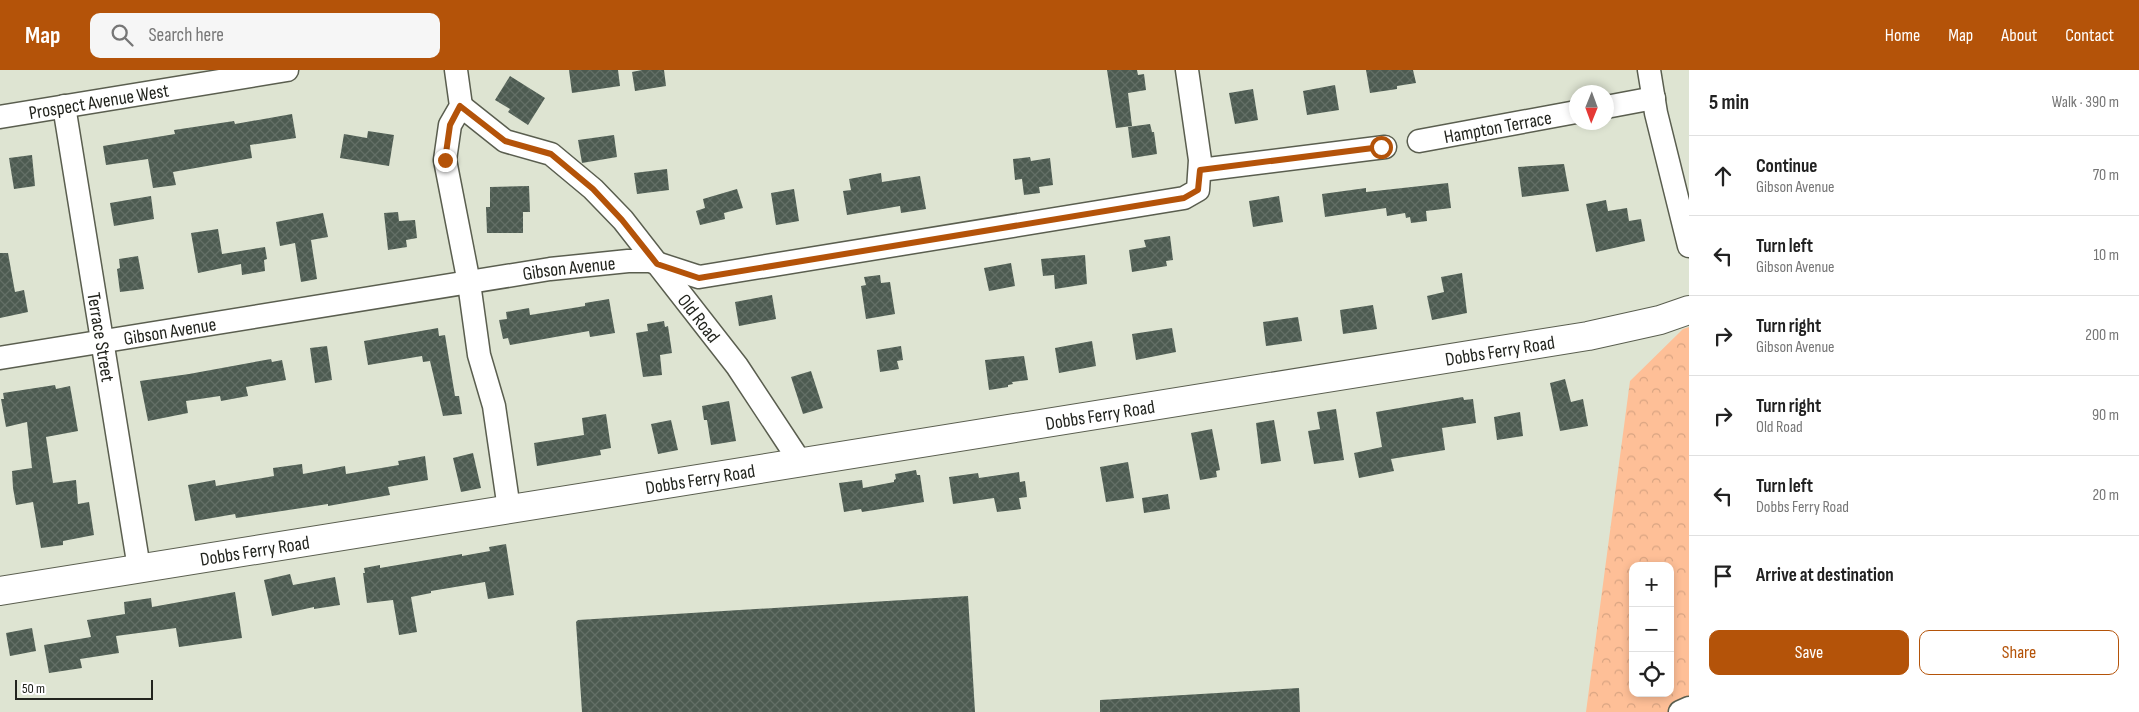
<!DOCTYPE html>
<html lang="en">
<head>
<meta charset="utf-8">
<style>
  :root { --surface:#fff; --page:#f6f6f6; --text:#222; --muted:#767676; --line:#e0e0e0; --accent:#b45309 }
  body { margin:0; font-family:"Sofia Sans Condensed",sans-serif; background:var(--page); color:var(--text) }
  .controls { position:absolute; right:15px; bottom:15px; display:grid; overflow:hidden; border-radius:10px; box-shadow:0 2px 8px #0003 }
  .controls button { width:45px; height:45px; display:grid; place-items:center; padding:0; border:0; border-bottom:1px solid var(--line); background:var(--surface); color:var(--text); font:25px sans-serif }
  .compass { position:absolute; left:1569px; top:15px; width:45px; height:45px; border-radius:50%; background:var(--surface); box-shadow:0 2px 8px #0003; rotate:181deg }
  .scale { position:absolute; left:15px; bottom:12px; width:138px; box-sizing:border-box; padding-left:5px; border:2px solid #22241e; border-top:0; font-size:14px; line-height:18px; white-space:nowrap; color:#22241e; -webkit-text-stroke:4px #fff; paint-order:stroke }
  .stop { position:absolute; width:15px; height:15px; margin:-11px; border:4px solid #b45309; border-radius:50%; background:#fff }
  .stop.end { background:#b45309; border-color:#fff; box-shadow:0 1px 5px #0008 }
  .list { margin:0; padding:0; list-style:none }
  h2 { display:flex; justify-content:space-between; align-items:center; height:65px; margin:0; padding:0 20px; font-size:21px }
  h2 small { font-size:16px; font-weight:400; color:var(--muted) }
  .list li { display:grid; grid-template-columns:32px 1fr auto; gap:15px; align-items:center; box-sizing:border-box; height:80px; padding:0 20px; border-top:1px solid var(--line) }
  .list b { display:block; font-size:19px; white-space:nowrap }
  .list p { margin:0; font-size:16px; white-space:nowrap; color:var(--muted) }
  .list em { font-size:16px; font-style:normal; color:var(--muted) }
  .actions { display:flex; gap:10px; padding:15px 20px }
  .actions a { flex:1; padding:11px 0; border:1px solid var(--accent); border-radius:10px; text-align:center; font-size:18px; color:var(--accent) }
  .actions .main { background:var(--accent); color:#fff }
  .icon { flex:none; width:28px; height:28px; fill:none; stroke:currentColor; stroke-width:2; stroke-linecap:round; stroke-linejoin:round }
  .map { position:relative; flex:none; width:1689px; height:642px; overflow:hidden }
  header { display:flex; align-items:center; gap:30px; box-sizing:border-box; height:70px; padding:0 25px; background:var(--accent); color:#fff }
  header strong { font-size:24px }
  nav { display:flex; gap:28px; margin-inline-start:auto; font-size:18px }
  .search { width:350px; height:45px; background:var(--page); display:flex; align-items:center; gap:12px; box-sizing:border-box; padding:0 18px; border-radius:10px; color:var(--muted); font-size:19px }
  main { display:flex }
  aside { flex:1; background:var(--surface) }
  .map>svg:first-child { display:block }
  .forest { fill:url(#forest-crowns); fill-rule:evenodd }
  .building { fill:url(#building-cross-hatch) }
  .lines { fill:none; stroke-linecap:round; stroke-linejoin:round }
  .street-casing { stroke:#5a5e4f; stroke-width:25 }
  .secondary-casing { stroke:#5a5e4f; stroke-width:30 }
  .street { stroke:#fff; stroke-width:22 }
  .secondary { stroke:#fff; stroke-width:28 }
  .route { stroke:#b45309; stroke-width:6 }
  .labels { text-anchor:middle; stroke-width:5; stroke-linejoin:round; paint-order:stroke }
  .street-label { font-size:19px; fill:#22241e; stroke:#fff }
</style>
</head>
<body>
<header>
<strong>Map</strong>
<div class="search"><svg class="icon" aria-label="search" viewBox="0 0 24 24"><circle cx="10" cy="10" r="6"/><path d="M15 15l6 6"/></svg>Search here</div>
<nav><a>Home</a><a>Map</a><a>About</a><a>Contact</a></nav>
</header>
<main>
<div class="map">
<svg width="1689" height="642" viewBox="0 0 1689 642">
  <defs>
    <pattern id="forest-crowns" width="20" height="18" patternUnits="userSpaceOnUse" patternTransform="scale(1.25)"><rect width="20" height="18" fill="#febf97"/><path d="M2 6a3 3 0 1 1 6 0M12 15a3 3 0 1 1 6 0" fill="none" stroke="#d9a482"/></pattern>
    <pattern id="building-cross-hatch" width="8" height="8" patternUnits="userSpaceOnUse" patternTransform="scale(1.25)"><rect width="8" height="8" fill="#4d5b51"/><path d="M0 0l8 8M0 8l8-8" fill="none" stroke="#636f66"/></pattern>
  </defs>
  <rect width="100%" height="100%" fill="#dee4d2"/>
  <path class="forest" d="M1689 257V642H1586L1630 311 1683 259ZM1633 496H1670V623H1633Z"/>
  <path class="building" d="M569 0H618L620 16 572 23Z
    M642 0H664L666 16 635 21 632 2Z
    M1107 0H1137L1138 5 1144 4 1146 20 1128 23 1132 56 1116 58Z
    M1366 0H1413L1416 13 1397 16V19L1370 23Z
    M510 6 545 28 528 55 508 42 510 39 495 30Z
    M1335 15 1339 40 1307 45 1303 21Z
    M1253 19 1258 50 1235 54 1229 23Z
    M292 44 296 68 250 75 252 88 173 102 176 115 153 118 148 89 106 95 103 76 175 64 174 60 234 51 235 54Z
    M1150 54 1152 62H1154L1157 84 1132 88 1128 57Z
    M368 61 394 65 389 96 340 88 344 64 367 68Z
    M614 65 617 87 582 93 578 70Z
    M32 85 35 116 14 119 9 88Z
    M1030 87 1031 91 1050 88 1053 115 1039 117 1040 123 1024 125 1022 109 1015 110 1013 89Z
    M1564 94 1569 121 1522 127 1518 97Z
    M667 99 669 120 637 124 634 103Z
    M881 103 882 112 920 106 926 139 901 143 900 136 847 145 843 121 851 120 849 109Z
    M1448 113 1451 138 1426 141 1427 151 1411 153 1410 147 1406 148 1405 143 1387 146 1386 138 1325 147 1322 124 1366 118V122Z
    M529 116 530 142H523V163H487L486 137H490V117Z
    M737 119 743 138 724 143 725 149 700 155 696 141 705 138 703 129Z
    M794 119 799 151 776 155 771 123Z
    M151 126 154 149 114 156 110 133Z
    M1279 126 1283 152 1253 157 1249 131Z
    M1606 130 1608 141 1627 138 1629 151 1641 149 1645 171 1596 182 1586 134Z
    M398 142 399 151 415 150 417 168 406 170 407 177 388 180 384 143Z
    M323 143 328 167 311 170 317 209 301 212 295 173 280 176 276 152Z
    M218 159 222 184 265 177 267 189 264 190 265 201 242 205 241 194 198 203 191 163Z
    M1170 166 1173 190 1166 191 1167 196 1132 202 1129 180 1146 177 1144 170Z
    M0 183H8L15 222 24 220 28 242 0 248Z
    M1085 185 1087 214 1055 219 1054 205 1043 206 1041 189Z
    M138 186 144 219 120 222 117 199 120 198 119 189Z
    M1011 193 1015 216 989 221 984 198Z
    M1462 203 1467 243 1432 250 1427 226 1444 222 1441 207Z
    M880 205 881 213 890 212 895 244 866 249 861 216 866 215 864 207Z
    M772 225 776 249 739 256 735 232Z
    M609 229 615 263 590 267 589 261 510 275 508 268 503 269 499 250 507 249 506 242 529 238 530 245 585 236V233Z
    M1373 235 1377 259 1343 264 1340 240Z
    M1298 247 1302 271 1266 276 1263 252Z
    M664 251 665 257 668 256 672 283 660 285 662 305 643 307 636 263 648 261 647 254Z
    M438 258 439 266 445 265 455 326H459L462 344 443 346 430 291 423 292 422 286 368 295 364 271Z
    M1172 258 1176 282 1136 290 1132 264Z
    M1092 271 1096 296 1059 303 1055 278Z
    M327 276 332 310 315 313 310 278Z
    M901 276 903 290 897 291 899 299 880 302 877 280Z
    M1024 286 1028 310 1012 312 1013 314 1008 315V317L989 320 985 290Z
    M271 289 272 292 282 290 286 310 246 317 248 326 221 331 220 326 186 331 188 343 148 351 140 311 189 304Z
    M811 301 823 338 803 344 791 307Z
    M1565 309 1571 332 1583 329 1588 356 1560 361 1550 313Z
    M55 315 56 319 70 316 78 361 46 367 53 413 76 410 78 434 89 432 94 465 63 471V475L41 478 33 432 16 435 13 418 12 401 32 398 27 352 6 357 1 329H4L3 323Z
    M1463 327 1464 330 1473 329 1476 353 1442 358 1445 380 1391 389 1394 401 1359 408 1354 383 1382 377 1376 342Z
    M729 331 736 371 711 375 707 350H704L702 336Z
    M1336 339 1344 390 1314 394 1308 361 1320 359 1317 342Z
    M1520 342 1523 366 1497 370 1494 347Z
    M606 344 611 378 600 380 601 385 537 396 534 373 584 365 582 348Z
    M671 350 678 380 658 384 651 354Z
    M1274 350 1281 391 1261 394 1256 353Z
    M1212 359 1220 400 1216 401 1217 407 1200 410 1191 363Z
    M473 383 481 418 461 422 453 388Z
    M425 386 428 410 388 417 390 425 328 436V434L236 448 235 444 195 451 188 415 215 410 216 416 274 406 273 398 302 394 303 404 345 396 346 404 399 395 398 391Z
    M1128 392 1134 428 1106 432 1100 397Z
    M916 400 917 405H920L924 432 862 442 861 439 844 442 839 413 862 410 863 418 894 412V410L896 409 895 404Z
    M1019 402 1020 412 1025 411 1027 427 1019 428 1021 439 997 442 994 428 953 434 949 407 978 403 979 408Z
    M1168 424 1170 439 1144 443 1142 428Z
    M506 474 514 525 488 529 485 512 431 521V523L411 527 417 562 399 565 393 530 367 533 363 503H365L364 498 380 495V498L462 484V486L490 481 489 477Z
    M290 504 293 515 335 507 340 535 314 539V537L272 546 264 510Z
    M235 522 242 568 179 577 176 558 116 566 119 583 80 589 82 598 49 603 44 575 91 567 87 550 125 544 124 532 151 528 152 537Z
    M968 526 975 642H582L576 552 578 550Z
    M32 558 36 581 10 586 6 563Z
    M1299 618 1300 642H1100V630Z"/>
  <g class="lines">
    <g class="street-casing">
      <g id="street">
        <path d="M456 0 461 36 450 55 445 90 469 213 479 285 494 336 509 439"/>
        <path d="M1649 0 1656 43 1689 176"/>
        <path id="s1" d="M64 36 139 498"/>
        <path id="s2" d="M461 36 505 71 551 84 593 119 623 150 737 296 801 393"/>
        <path d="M1606 37 1654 28"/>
        <path id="s3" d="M0 47 287 0"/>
        <path id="s4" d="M1419 71 1576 42"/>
        <path d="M1200 100 1385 77"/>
        <path id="s5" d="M0 288 550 199 628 191H650L699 207 1184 128 1198 120 1200 90 1187 0"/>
        <path d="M1680 642 1689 638"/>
      </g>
    </g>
    <g class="secondary-casing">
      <g id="secondary">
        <path id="s6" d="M0 521 1588 266 1660 250 1689 240"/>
      </g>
    </g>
    <use href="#street" class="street"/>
    <use href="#secondary" class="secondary"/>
  </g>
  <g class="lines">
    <path class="route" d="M445 90 450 55 460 36 505 71 551 84 593 119 622 150 657 194 699 208 1184 128 1198 120 1200 100 1381 77"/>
  </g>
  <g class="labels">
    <g class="street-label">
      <text dy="7" stroke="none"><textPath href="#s3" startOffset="100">Prospect Avenue West</textPath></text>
      <text dy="7" stroke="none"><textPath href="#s4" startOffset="80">Hampton Terrace</textPath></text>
      <text dy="7" stroke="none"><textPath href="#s5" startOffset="576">Gibson Avenue</textPath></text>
      <text dy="7" stroke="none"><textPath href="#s2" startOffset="326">Old Road</textPath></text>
      <text dy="7" stroke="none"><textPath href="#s5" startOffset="172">Gibson Avenue</textPath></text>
      <text dy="7" stroke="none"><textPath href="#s1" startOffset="234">Terrace Street</textPath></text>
      <text dy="7" stroke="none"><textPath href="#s6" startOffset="1519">Dobbs Ferry Road</textPath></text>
      <text dy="7" stroke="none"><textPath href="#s6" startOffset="1114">Dobbs Ferry Road</textPath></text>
      <text dy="7" stroke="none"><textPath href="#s6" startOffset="709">Dobbs Ferry Road</textPath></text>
      <text dy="7" stroke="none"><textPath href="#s6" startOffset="258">Dobbs Ferry Road</textPath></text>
    </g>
  </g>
</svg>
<div class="controls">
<button>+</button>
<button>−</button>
<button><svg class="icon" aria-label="locate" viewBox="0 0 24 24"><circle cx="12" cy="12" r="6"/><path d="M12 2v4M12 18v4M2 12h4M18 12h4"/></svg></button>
</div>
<svg class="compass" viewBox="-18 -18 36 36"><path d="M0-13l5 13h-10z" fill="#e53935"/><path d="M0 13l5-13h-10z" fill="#767676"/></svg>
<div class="scale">50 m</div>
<div class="stop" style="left:1381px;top:77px"></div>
<div class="stop end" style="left:445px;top:90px"></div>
</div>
<aside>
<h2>5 min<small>Walk · 390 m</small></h2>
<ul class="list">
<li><svg class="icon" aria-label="ahead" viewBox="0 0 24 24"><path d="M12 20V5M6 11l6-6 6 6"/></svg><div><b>Continue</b><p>Gibson Avenue</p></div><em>70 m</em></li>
<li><svg class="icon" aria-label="left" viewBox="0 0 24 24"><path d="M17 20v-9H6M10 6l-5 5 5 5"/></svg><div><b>Turn left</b><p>Gibson Avenue</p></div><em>10 m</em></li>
<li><svg class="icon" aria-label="right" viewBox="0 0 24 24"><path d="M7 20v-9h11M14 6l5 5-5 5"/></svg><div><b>Turn right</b><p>Gibson Avenue</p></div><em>200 m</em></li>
<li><svg class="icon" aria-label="right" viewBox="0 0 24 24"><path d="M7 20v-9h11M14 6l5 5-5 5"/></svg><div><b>Turn right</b><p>Old Road</p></div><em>90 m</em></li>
<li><svg class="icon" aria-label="left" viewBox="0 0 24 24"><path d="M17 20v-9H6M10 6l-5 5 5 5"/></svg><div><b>Turn left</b><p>Dobbs Ferry Road</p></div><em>20 m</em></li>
<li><svg class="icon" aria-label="arrive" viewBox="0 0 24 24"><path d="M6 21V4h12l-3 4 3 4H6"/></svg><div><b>Arrive at destination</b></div></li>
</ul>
<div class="actions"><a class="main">Save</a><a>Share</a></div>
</aside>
</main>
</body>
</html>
